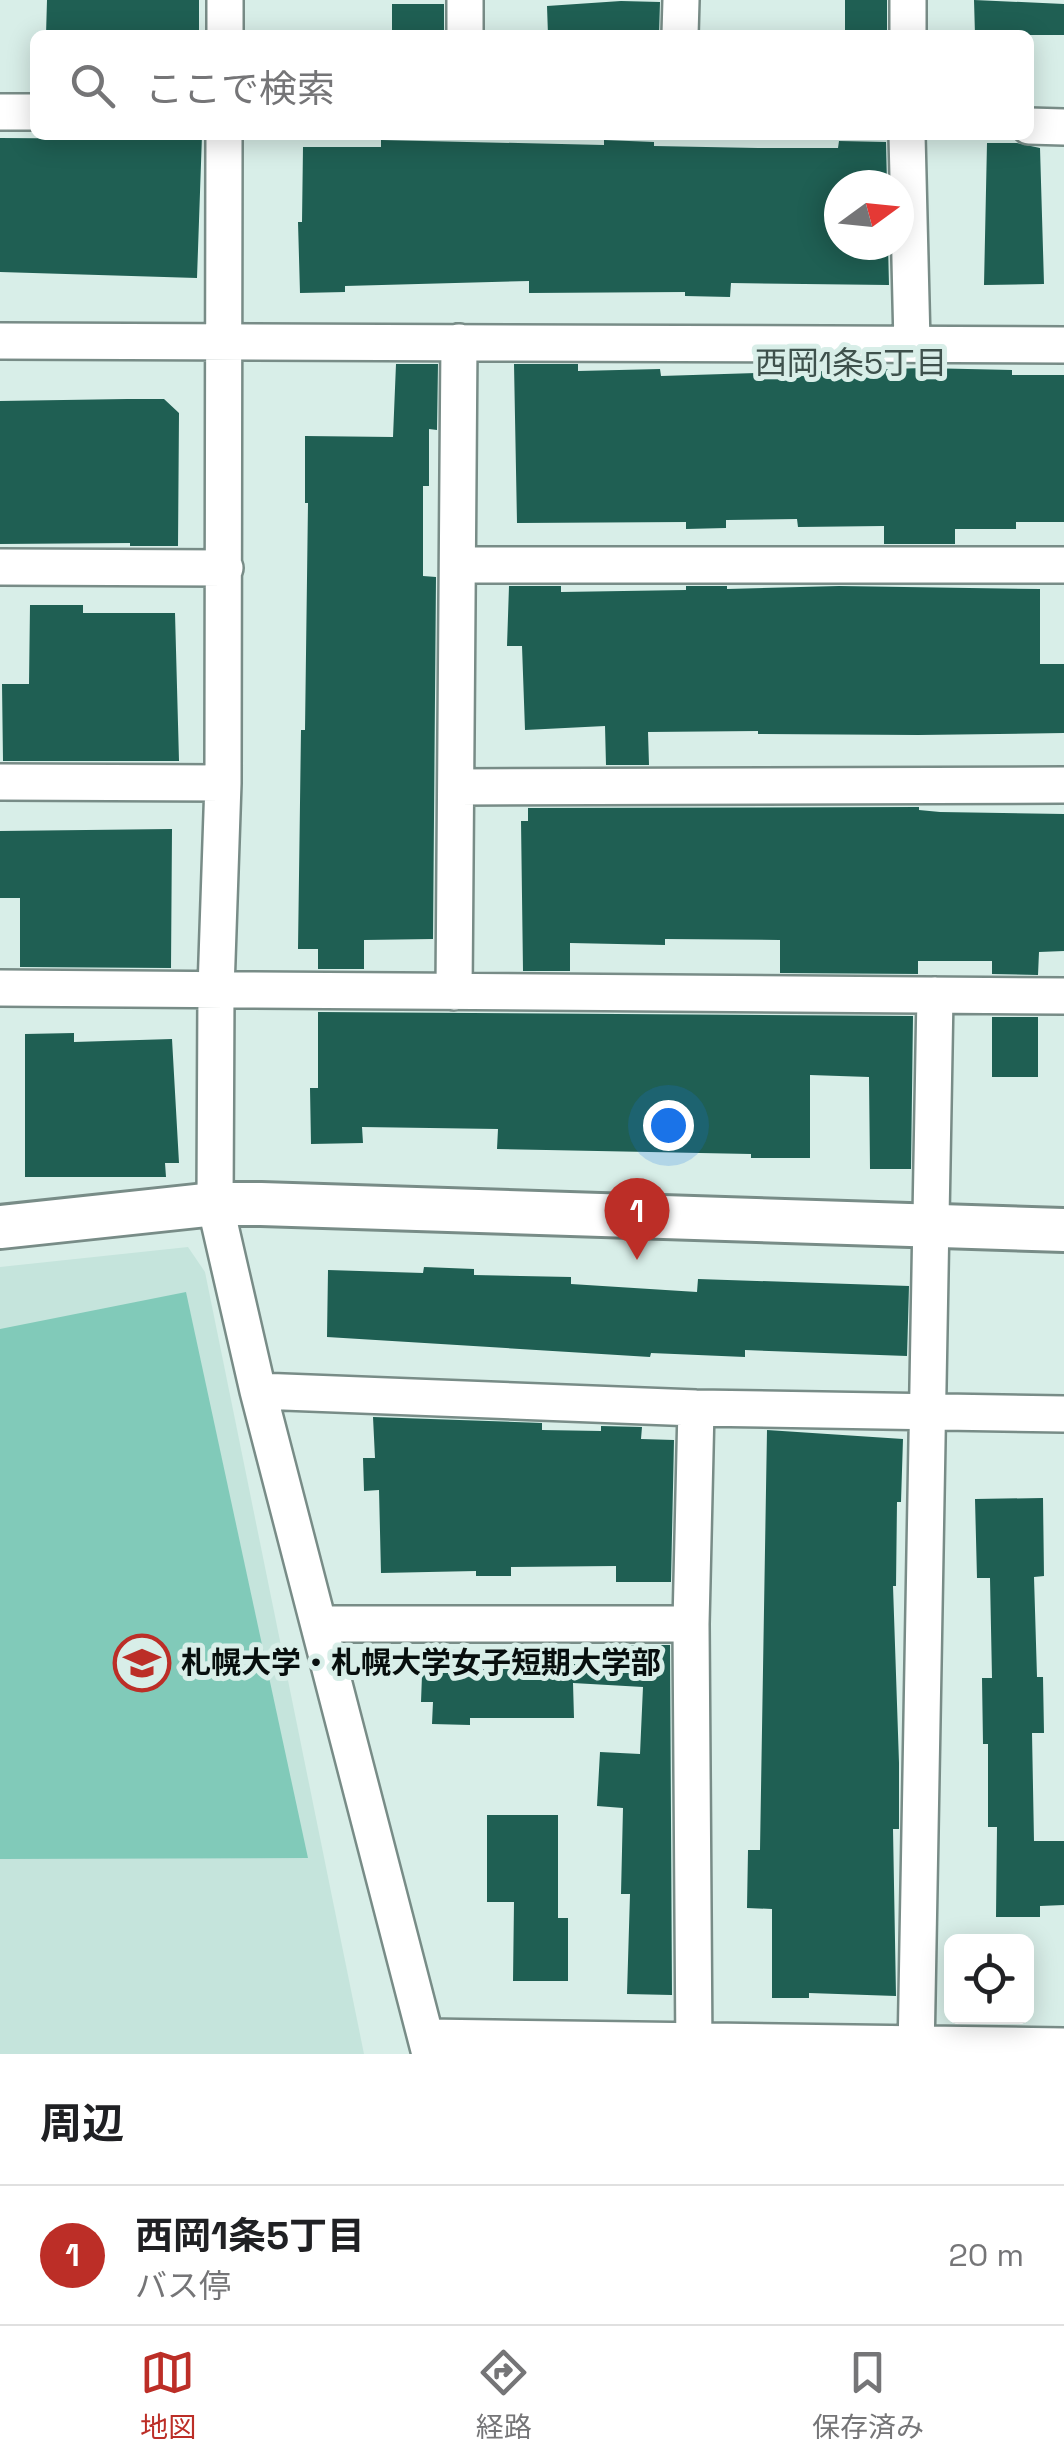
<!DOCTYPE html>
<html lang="ja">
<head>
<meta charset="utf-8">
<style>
  :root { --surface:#fff; --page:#f2f2f2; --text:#202124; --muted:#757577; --line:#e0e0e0; --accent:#bc2e27 }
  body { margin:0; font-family:"Space Grotesk","Noto Sans JP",sans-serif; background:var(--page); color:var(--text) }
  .controls { position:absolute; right:30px; bottom:30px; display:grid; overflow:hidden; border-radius:15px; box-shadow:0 5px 25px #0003 }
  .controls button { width:90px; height:90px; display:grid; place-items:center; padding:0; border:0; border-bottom:2px solid var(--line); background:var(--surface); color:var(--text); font:50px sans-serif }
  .compass { position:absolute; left:824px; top:170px; width:90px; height:90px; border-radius:50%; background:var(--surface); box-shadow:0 5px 25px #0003; rotate:75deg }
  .you { position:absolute; left:668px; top:1125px; width:35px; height:35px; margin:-25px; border:8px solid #fff; border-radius:50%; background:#1a73e8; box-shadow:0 0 0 15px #1a73e833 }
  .badge { display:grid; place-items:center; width:65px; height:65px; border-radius:50%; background:var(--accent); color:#fff; font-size:32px; font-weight:700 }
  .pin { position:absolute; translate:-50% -82px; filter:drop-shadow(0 2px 5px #0008) }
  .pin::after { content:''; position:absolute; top:52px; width:35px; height:30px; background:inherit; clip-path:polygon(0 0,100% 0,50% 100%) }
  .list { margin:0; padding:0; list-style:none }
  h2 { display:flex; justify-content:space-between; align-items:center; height:130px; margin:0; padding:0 40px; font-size:42px }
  h2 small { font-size:32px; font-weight:400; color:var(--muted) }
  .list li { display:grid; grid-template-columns:65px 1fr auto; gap:30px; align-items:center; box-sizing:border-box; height:140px; padding:0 40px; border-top:2px solid var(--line) }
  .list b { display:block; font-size:38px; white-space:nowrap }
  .list p { margin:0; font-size:32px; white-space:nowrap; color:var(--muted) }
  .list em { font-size:32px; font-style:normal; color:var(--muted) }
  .icon { flex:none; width:55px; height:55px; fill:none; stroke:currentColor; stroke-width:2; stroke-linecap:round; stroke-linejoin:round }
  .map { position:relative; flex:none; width:1064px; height:2054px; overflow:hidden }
  .search { position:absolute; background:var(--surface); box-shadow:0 5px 25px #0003; left:30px; right:30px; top:30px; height:110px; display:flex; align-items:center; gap:25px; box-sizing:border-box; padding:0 35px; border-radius:15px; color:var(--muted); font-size:38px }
  .sheet { height:270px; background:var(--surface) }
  nav { display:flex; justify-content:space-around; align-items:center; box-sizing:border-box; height:140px; border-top:2px solid var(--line); background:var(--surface); font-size:28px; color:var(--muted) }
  nav a { display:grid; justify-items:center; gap:5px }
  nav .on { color:var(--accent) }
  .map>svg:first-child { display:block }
  .built { fill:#c5e4dc }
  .grass { fill:#81cab9 }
  .building { fill:#1f5f53 }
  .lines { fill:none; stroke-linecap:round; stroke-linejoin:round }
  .minor-casing { stroke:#788c87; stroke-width:40 }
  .tertiary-casing { stroke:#788c87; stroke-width:48 }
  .minor { stroke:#fff; stroke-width:35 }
  .tertiary { stroke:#fff; stroke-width:42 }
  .labels { text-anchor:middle; stroke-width:10; stroke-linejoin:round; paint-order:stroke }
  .poi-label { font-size:30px; font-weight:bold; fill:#080f0e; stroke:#d8eee8; text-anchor:start }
  .neighbourhood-label { font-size:32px; fill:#3e514c; stroke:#d8eee8 }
</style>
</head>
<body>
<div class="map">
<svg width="1064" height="2054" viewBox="0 0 1064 2054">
  <rect width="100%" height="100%" fill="#d8eee8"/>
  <path class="built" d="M188 1247 205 1272 364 2054H0V1267Z"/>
  <path class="grass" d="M186 1292 308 1858 0 1859V1329Z"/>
  <path class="building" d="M47 0H199V35H46Z
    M845 0H887V35H845Z
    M974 0 1064 4V35H975Z
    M621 1 660 2 659 35H548L547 6Z
    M392 4H444V35H392Z
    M146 135H202L197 278 0 272V138L146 139Z
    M381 140 604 145V140L654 142V146L758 148H838L839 141 886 142 887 185H839V245H888L889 285 731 283 730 297 685 296V292L529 293V281L345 286V292L300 293 298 222H302L303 147H381Z
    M987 143H1017L1040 148 1044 284 984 285Z
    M396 364H438L437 430 429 429V486H423V576L436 577 433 939 364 940V969H318V949H298L301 730H305L308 503H305V436L393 437Z
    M514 364H578V371L660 369 661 376 923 368 1012 370V375H1064V522H1016V529H955V544H884V526L798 527 797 519 726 520V528L686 529V522L517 523Z
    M127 399H164L179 413 178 546H130V543L0 544V401Z
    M509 586H561V592L686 590V586H727V589L839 586 1040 589V664H1064V733L918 735 758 734V731L648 732 649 765H606L605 726 525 730 522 646H507Z
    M30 605H83V613H175L179 761H3L2 684H29Z
    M919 807V810L940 812 1064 814V951L1039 952 1038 975 992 974V961H918V974L780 973V940L665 939V945L570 943V971H523L521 821H528V808Z
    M172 829 171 968 20 967V898H0V831Z
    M318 1012 913 1016 911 1169H870L869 1077 810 1075V1158H751V1154L497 1149 498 1129 362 1127 363 1143 311 1144 310 1088H318Z
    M992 1017H1038V1077H992Z
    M74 1033V1042L172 1039 179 1163H165L166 1177H25V1034Z
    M424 1267 474 1269V1275L571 1277V1284L697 1292 698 1279 909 1286 907 1356 745 1350V1357L651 1353 650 1357 327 1337 328 1270 423 1273Z
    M373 1417 542 1423V1430L601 1431V1426L642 1427 641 1439 674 1440 671 1582H616V1566L511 1567V1576H476V1571L381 1573 379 1490 364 1491 363 1458H375Z
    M767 1430 903 1439 901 1502H897L896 1586H893L899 1763V1829H893L896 1996 809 1993V1998H772V1909L747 1908 748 1850H760Z
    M1043 1498 1044 1576 1034 1577 1037 1677H1043L1044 1733H1032L1034 1841H1064V1905L1040 1906V1917H996L997 1827H988V1744H983L982 1678H992L990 1578H977L975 1499Z
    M620 1645H670L672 1995 627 1994 630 1894H621L623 1808 597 1806 600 1752 640 1754 643 1687 573 1683 574 1718H470V1725L432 1724 433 1702H421L423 1648 473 1651V1656H619Z
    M487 1815H558V1918H568V1981H513L514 1902H487Z"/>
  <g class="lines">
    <g class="minor-casing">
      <path id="minor" d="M465 0V35
        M225 35V0
        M680 35 681 0
        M908 35V0
        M0 112H35
        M1029 126 1064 127
        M224 135 223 783 216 989 215 1204 258 1391 430 2054
        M907 135 912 343
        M0 341 1064 345
        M459 565H1064
        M0 567 225 568
        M0 782 223 783
        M457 787 1064 785
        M0 988 1064 996
        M454 992 459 342
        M258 1391 696 1408 1064 1414
        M319 1624H691
        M427 2037 1064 2046
        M694 2054 691 1624 696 1408
        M916 2054 935 995"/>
    </g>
    <g class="tertiary-casing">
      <path id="tertiary" d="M0 1227 215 1204H261L1064 1230"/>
    </g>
    <use href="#minor" class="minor"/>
    <use href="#tertiary" class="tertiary"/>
  </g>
  <defs>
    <g id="university-ring" transform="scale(2.875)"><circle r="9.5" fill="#d8eee8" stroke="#bc2e27" stroke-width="1.5"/><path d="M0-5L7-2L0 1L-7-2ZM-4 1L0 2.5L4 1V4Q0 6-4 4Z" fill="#bc2e27"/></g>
  </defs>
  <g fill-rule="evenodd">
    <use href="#university-ring" x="142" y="1663"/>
  </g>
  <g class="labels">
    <g class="poi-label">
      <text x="181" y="1673">札幌大学・札幌大学女子短期大学部</text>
    </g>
    <g class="neighbourhood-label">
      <text x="851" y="374">西岡1条5丁目</text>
    </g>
  </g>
</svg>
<div class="controls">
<button><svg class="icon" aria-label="locate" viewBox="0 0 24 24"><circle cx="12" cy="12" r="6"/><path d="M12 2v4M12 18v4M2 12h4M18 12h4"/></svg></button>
</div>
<svg class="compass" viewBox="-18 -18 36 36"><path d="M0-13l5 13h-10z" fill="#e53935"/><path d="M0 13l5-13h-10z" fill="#757577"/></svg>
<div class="you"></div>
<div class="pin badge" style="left:637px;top:1260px">1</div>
<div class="search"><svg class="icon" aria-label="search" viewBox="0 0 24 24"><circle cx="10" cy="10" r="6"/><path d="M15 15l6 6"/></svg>ここで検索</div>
</div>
<section class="sheet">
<h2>周辺<small></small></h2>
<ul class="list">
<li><span class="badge">1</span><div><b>西岡1条5丁目</b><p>バス停</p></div><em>20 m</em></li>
</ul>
</section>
<nav>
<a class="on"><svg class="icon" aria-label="map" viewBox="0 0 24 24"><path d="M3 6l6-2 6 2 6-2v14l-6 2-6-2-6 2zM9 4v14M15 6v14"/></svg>地図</a>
<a><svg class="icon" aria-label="directions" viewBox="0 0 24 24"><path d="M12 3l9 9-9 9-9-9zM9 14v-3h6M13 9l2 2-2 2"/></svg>経路</a>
<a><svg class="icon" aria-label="saved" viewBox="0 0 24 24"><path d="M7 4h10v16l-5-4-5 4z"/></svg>保存済み</a>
</nav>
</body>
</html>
